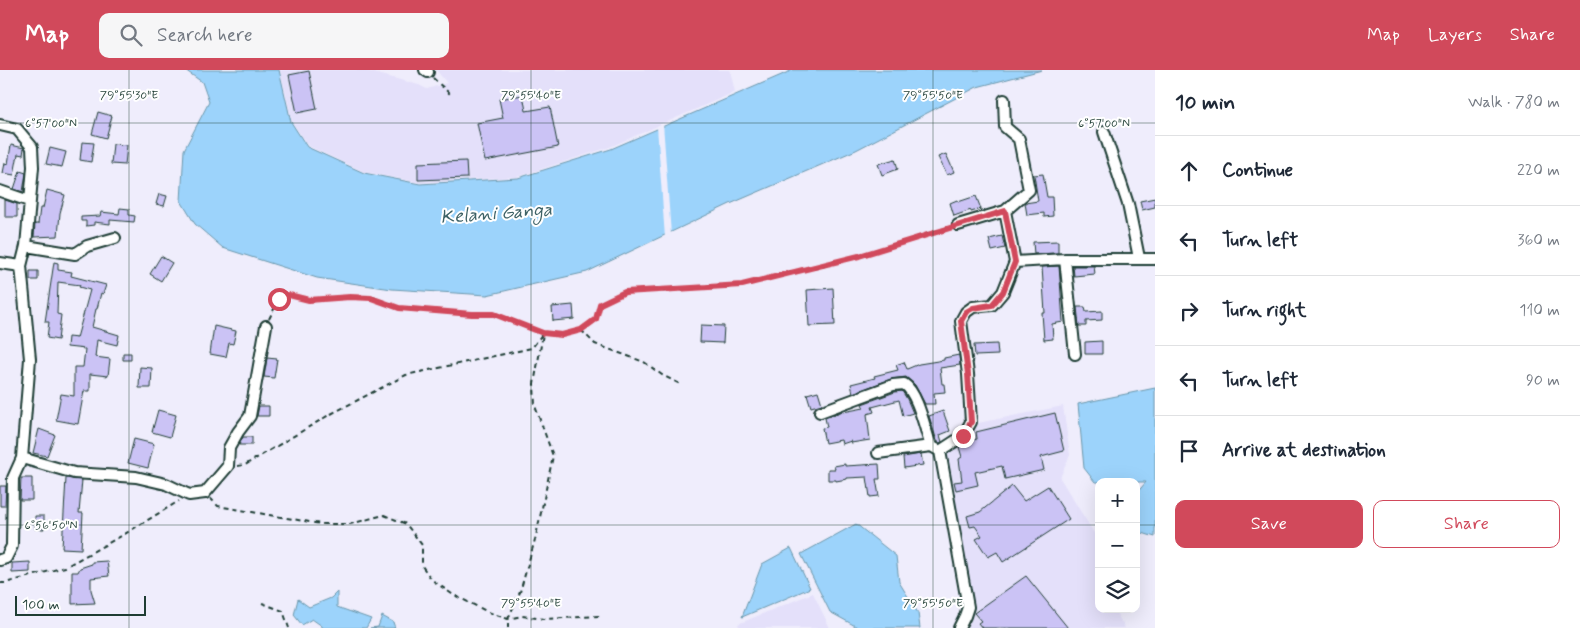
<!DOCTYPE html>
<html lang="en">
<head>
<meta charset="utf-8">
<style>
  :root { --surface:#fff; --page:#f6f6f7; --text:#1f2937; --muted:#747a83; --line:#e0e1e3; --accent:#d1495b }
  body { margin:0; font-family:Mynerve,sans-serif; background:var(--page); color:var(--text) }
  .controls { position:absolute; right:15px; bottom:15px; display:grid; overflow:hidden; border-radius:10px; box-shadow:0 5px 20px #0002 }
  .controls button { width:45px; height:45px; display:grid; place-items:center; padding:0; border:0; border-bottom:1px solid var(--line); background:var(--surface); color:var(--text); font:25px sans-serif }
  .scale { position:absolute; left:15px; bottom:12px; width:131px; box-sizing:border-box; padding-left:5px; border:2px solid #1f3d34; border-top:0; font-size:14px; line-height:18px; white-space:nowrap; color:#1f3d34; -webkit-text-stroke:4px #fff; paint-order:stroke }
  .stop { position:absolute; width:15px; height:15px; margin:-11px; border:4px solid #d1495b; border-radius:50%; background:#fff }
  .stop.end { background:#d1495b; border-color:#fff; box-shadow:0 1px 5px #0008 }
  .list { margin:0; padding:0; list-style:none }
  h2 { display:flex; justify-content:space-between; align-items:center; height:65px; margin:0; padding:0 20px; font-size:21px }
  h2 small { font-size:16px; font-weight:400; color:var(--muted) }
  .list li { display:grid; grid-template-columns:32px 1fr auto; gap:15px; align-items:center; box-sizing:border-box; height:70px; padding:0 20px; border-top:1px solid var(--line) }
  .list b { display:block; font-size:19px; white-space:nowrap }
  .list em { font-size:16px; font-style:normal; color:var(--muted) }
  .actions { display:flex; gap:10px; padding:15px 20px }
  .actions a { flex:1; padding:11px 0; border:1px solid var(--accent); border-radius:10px; text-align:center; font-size:18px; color:var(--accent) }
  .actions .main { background:var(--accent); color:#fff }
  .icon { flex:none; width:28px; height:28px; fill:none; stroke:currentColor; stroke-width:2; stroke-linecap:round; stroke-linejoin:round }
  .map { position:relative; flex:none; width:1155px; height:558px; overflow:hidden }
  header { display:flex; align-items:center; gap:30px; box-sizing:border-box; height:70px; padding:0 25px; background:var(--accent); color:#fff }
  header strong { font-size:24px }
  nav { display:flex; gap:28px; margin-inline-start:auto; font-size:18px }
  .search { width:350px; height:45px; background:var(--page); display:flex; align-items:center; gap:12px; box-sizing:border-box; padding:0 18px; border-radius:10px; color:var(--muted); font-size:19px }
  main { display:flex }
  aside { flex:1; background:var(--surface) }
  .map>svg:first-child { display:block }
  .built { fill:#e4e0fa }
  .water { fill:#9cd3fb; stroke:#6a97ab }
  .pier { fill:#efedfc }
  .building { fill:#cbc3f5; stroke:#1f3d34 }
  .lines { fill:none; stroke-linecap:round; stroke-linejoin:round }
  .minor-casing { stroke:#1f3d34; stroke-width:14 }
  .path { stroke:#1f3d34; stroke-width:2; stroke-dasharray:5 4; stroke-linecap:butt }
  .minor { stroke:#fff; stroke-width:10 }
  .route { stroke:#d1495b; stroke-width:6 }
  .ticks { fill:none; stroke:#1f3d34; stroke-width:1; stroke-opacity:0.45 }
  .labels { text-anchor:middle; stroke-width:4; stroke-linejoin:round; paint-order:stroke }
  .water-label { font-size:19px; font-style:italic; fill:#3e6266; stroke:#fff }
  .ticks-label { font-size:12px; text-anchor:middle; fill:#1f3d34; stroke:#fff; stroke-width:4; stroke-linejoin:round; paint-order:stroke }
</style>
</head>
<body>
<header>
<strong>Map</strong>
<div class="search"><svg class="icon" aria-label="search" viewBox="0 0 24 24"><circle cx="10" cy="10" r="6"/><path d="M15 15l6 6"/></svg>Search here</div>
<nav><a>Map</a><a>Layers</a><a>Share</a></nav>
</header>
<main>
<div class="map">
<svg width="1155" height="558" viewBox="0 0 1155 558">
  <rect width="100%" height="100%" fill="#efedfc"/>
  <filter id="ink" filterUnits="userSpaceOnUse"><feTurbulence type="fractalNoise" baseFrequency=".02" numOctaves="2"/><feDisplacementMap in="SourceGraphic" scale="10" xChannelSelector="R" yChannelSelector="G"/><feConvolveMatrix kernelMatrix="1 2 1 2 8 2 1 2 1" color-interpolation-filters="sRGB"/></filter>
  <g filter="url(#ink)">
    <path class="built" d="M280 0H363L419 15 427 19 447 13 436 0H730L735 22 610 77 517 107 420 113 364 102 308 76 292 52Z
      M1063 336 1070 385 1060 408 1099 471V539H1114L1125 558H963L972 540 944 387 978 353Z
      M813 523 830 558H740L738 554Z"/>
    <path class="water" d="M185 0H279L291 52 307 77 364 103 420 114 518 108 611 79 793 0H1042L977 17 856 80 730 134 587 202 487 225 392 219 317 208 223 178 195 154 181 131 184 80 209 32 202 12Z
      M1155 318V467L1136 461V424L1146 412H1095L1084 398 1078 334Z
      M856 454 896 486 899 512 918 543 920 558H859L830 542 801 484Z
      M791 478 810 518 742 547 762 494Z
      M337 522V537L371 549 366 558H322V556L312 549 302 555 294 545 298 529 309 537 331 528Z
      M382 546 393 552 395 558H370L378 557Z"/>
    <path class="pier" d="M663 53 671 165 665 168 657 56Z"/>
    <path class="building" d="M309 1 317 39 297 43 289 5Z
      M523 25 526 41 550 37 558 77 485 91 477 53 503 48 499 29Z
      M98 42 112 46 106 68 92 64Z
      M82 72 94 73 91 92 80 90Z
      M113 74 127 75 125 95 111 94Z
      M11 75 24 78 23 85 18 84 14 105 3 103 5 93 8 94Z
      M50 78 66 82 62 97 46 94Z
      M946 84 954 102 947 105 938 87Z
      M895 89 898 99 882 105 878 94Z
      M466 91 467 108 418 110V93Z
      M20 101 26 103 23 122 14 119Z
      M1043 104 1047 127H1052L1053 146 1044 147V143L1027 145 1025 133 1038 131 1034 105Z
      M47 120 65 125 60 143 58 166 34 167 35 154H38L40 138H43Z
      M159 124 167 126 164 136 156 134Z
      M976 126 981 139 971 142V140L954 146 950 133 957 130 958 132Z
      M1155 128V137L1142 140 1140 131Z
      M5 130 17 134V147H5Z
      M120 138 129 139V145L135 146 134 152 110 150V154L94 152V155L86 156V151H81V147L100 146 101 142 119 144Z
      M1002 166 1005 178 992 181 989 169Z
      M1058 171V183L1034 184 1033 172Z
      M161 186 172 193 161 211 150 204Z
      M54 192 58 193V200L72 202 71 206 106 215 103 224 101 223 97 239H96L92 257 119 265 117 275 97 270 95 287 110 289 108 306 90 304V321H84L78 354 56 350 61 324 74 326V297H83L85 279 67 277 68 267 77 268 90 220 79 217 80 215 58 212 57 244 61 245 58 270 47 268 49 252H45Z
      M1059 196 1063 252 1052 254 1053 269 1044 270 1042 243H1045L1042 197Z
      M1073 196H1094L1095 204 1074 206Z
      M30 201H38V210H30Z
      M833 218 835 255 809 256 807 220Z
      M573 235 574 249 553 251 552 237Z
      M1077 237H1085L1086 242 1102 241V250L1086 251V256H1079Z
      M701 255 724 256 723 273 700 272Z
      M214 256 236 261 233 274 229 273 226 287 210 284Z
      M1102 271V284H1085V272Z
      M997 274 998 285 975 286 974 275Z
      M123 283H131V290H123Z
      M959 285 960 295 940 298 942 314H944L945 322 934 323 935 334H925L915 315 906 307 891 309 853 323 851 314 875 308 874 306 898 300 896 295 904 292 907 299 919 294 944 290V288Z
      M267 288 277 289 274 308 264 307Z
      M140 297 152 298 151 318H139Z
      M818 321 822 334 811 337 807 324Z
      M902 321 907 329 913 343 903 346 899 330 872 337 874 342 867 344 870 370 851 373V371L842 374 841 370 825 373 822 358 827 357 825 348 843 341V342L864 338 862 334 895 322Z
      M259 336H269V346H257Z
      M158 340 176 345 170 367 152 362Z
      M943 341 950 361 940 365 942 372 940 373 937 371 929 346Z
      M1055 343 1064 381 1041 387 1044 400 1005 409 1002 396 975 402 978 415 956 420 954 412 962 411 959 389 962 387 959 377 967 371 977 369 976 362Z
      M39 359 55 365 47 386 33 383Z
      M243 367H252V375H239Z
      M134 369 154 374 148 398 128 393Z
      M921 384 923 395 904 398 903 387Z
      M845 394V396L879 394 880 409H876L879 426 870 427 867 407 847 408V409L836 411V410H828V399H835L834 396Z
      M21 408H32V430H20Z
      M66 408 82 410 79 443H83L81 479 62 478Z
      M0 416H6L5 436H0Z
      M1012 416 1024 431 1048 416 1069 449 1003 492 997 482 988 487 976 469 982 466 975 456 970 457 967 446 980 442Z
      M35 446H44V459H35Z
      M107 491 109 506 91 508V520L95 533 72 534V502H78L80 498 92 494V492Z
      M30 492V502L12 503V493Z
      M1026 506 1068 558H982L978 553 981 551 974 543Z"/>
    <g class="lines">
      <g class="minor-casing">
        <path id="minor" d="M425 0 428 2
          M0 55 17 59 32 77 33 97 26 176 21 196 30 289 22 388 13 408 12 476 6 488 0 490
          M1104 62 1128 134 1139 188
          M0 121 29 131
          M1005 141 1015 192 1065 189H1155
          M958 155 1005 141 1029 120 1019 69 1005 57 1004 30
          M26 176 75 184 87 176 115 168
          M1065 189 1075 284
          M0 193 21 196
          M820 342 893 315 904 314C918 323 925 360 931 376
          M940 381 963 366 971 352 968 304 961 251 966 242 973 237 992 235 1003 222 1015 192
          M878 383 931 376 940 381 968 537 965 546 959 558
          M22 388 74 403 136 407 166 414 189 425 205 423 228 396 229 378 238 362 250 346 266 256"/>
      </g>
      <path class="path" d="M433 8 450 24
        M269 249 279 229 289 225 309 230 350 227H371L399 238 472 244H495L543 263 562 265 581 260 596 249 600 234 625 222 742 215 859 186 951 157
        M581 260 595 274 644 292 662 305 680 314
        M237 396 245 395 329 345 406 305 532 278 543 263
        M210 428 218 436 321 454H350L384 445 406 454 422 475V496L432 510 452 524 488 542 508 549 522 546 544 549 601 546
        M0 513H5L65 497 123 465 179 431
        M262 533 283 541 289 558
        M508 558V549L520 522 536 466 553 386 535 336 534 314 543 264"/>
      <use href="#minor" class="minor"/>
    </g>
  </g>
  <g class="lines" filter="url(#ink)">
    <path class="route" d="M279 229 289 225 309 230 350 227 371 228 399 238 472 244H494L543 263 562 265 581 260 596 249 600 234 625 222 742 215 859 186 1005 141 1015 192 1003 222 992 235 973 238 966 242 961 251 968 304 971 352 963 366"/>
  </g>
  <path class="ticks" d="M129 0V558M531 0V558M933 0V558M0 53H1155M0 455H1099M1136 455H1155"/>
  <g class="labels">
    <g class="water-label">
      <text transform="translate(496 142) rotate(-4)" y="7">Kelani Ganga</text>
    </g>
  </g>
  <g class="ticks-label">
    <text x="129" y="29">79°55'30"E</text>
    <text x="531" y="29">79°55'40"E</text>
    <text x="933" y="29">79°55'50"E</text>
    <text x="51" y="57">6°57'00"N</text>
    <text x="1104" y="57">6°57'00"N</text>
    <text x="51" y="459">6°56'50"N</text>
    <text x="531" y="537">79°55'40"E</text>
    <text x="933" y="537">79°55'50"E</text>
  </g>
</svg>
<div class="controls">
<button>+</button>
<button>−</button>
<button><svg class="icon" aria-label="layers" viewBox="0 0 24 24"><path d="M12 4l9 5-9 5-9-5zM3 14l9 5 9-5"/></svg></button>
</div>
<div class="scale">100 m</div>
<div class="stop" style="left:279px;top:229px"></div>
<div class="stop end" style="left:963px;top:366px"></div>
</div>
<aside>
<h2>10 min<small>Walk · 780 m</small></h2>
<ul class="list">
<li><svg class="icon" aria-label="ahead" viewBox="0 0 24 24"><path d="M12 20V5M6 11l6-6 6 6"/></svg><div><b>Continue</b></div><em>220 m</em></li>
<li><svg class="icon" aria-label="left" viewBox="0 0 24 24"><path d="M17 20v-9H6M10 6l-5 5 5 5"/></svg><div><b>Turn left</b></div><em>360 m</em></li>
<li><svg class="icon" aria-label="right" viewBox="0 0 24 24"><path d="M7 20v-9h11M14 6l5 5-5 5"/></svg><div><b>Turn right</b></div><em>110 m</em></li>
<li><svg class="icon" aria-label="left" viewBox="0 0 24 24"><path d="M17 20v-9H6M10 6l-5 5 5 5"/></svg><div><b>Turn left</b></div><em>90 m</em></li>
<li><svg class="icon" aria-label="arrive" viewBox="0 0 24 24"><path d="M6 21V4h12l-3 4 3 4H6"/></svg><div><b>Arrive at destination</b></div></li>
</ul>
<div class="actions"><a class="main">Save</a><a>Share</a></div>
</aside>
</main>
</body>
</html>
